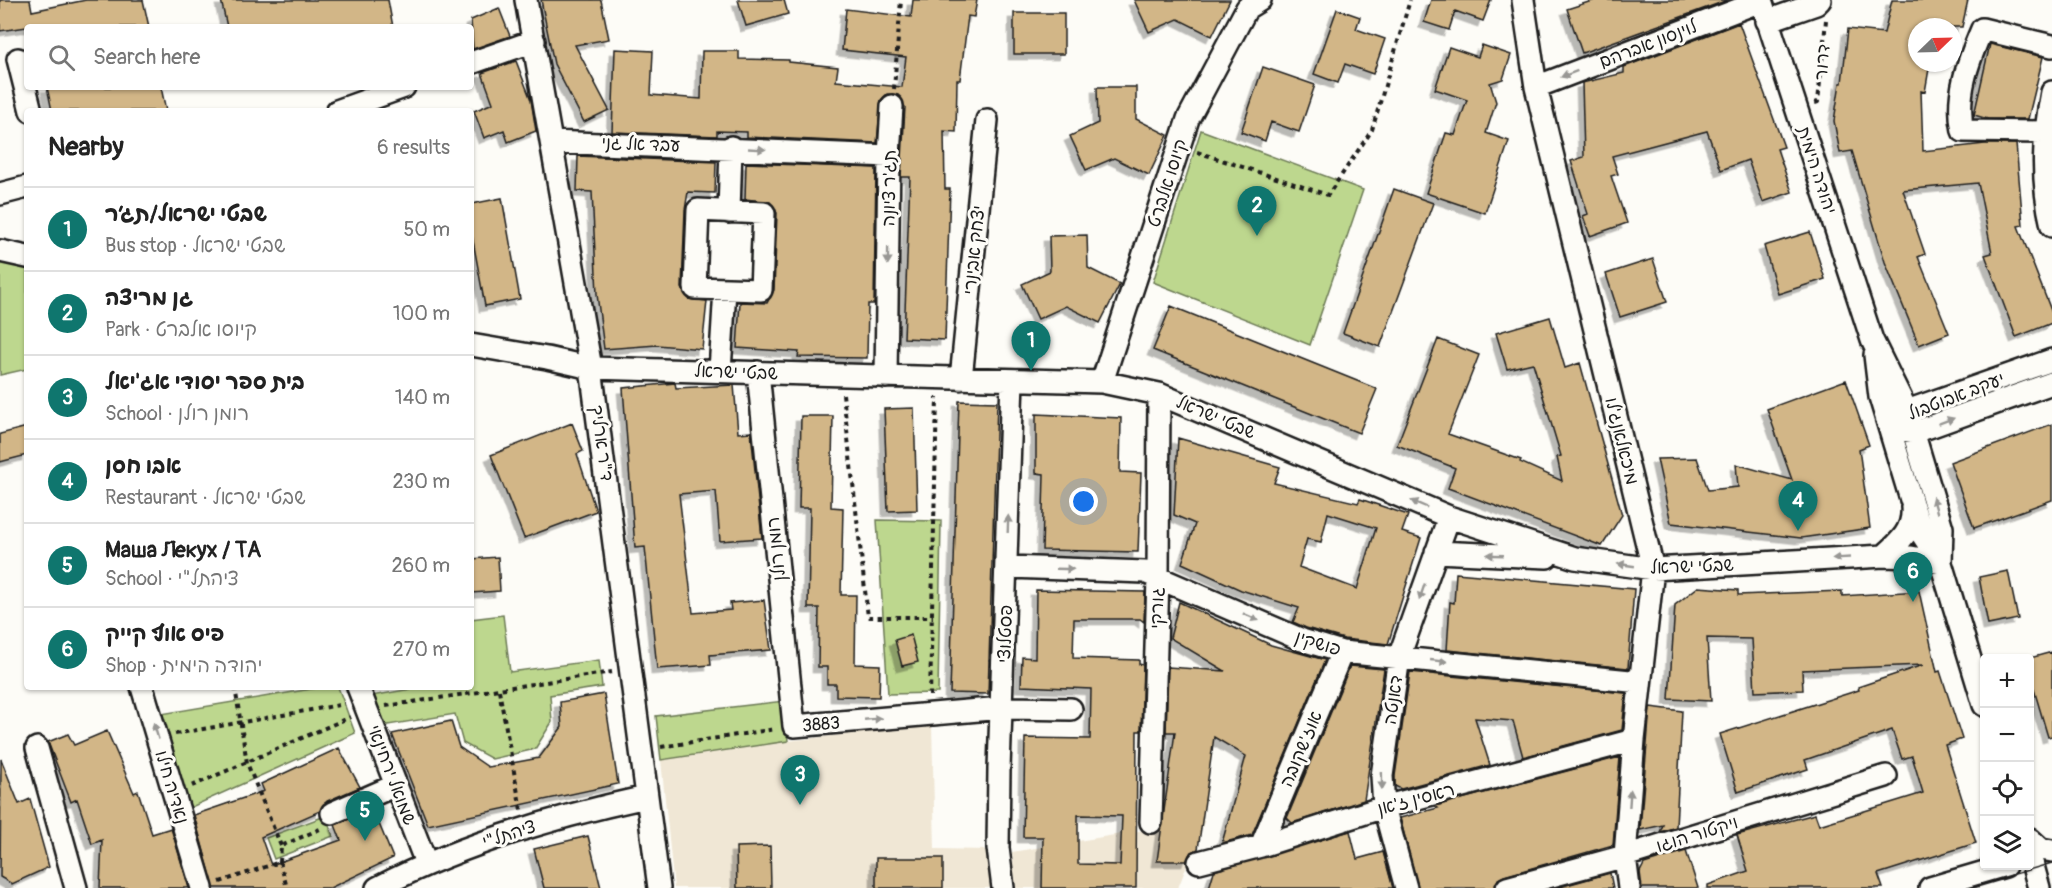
<!DOCTYPE html>
<html lang="en">
<head>
<meta charset="utf-8">
<style>
  :root { --surface:#fff; --page:#f6f6f6; --text:#222; --muted:#767676; --line:#e0e0e0; --accent:#0f766e }
  body { margin:0; font-family:Pangolin,"Playpen Sans Hebrew",sans-serif; background:var(--page); color:var(--text) }
  .controls { position:absolute; right:18px; bottom:18px; display:grid; overflow:hidden; border-radius:6px; box-shadow:0 2px 4px #0004 }
  .controls button { width:54px; height:54px; display:grid; place-items:center; padding:0; border:0; border-bottom:2px solid var(--line); background:var(--surface); color:var(--text); font:30px sans-serif }
  .compass { position:absolute; left:1908px; top:18px; width:54px; height:54px; border-radius:50%; background:var(--surface); box-shadow:0 2px 4px #0004; rotate:67deg }
  .you { position:absolute; left:1084px; top:502px; width:21px; height:21px; margin:-15px; border:4px solid #fff; border-radius:50%; background:#1a73e8; box-shadow:0 0 0 9px #1a73e833 }
  .badge { display:grid; place-items:center; width:39px; height:39px; border-radius:50%; background:var(--accent); color:#fff; font-size:20px; font-weight:700 }
  .pin { position:absolute; translate:-50% -50px; filter:drop-shadow(0 2px 3px #0008) }
  .pin::after { content:''; position:absolute; top:32px; width:21px; height:18px; background:inherit; clip-path:polygon(0 0,100% 0,50% 100%) }
  .list { margin:0; padding:0; list-style:none }
  h2 { display:flex; justify-content:space-between; align-items:center; height:78px; margin:0; padding:0 24px; font-size:26px }
  h2 small { font-size:20px; font-weight:400; color:var(--muted) }
  .list li { display:grid; grid-template-columns:39px 1fr auto; gap:18px; align-items:center; box-sizing:border-box; height:84px; padding:0 24px; border-top:2px solid var(--line) }
  .list b { display:block; font-size:22px; white-space:nowrap }
  .list p { margin:0; font-size:20px; white-space:nowrap; color:var(--muted) }
  .list em { font-size:20px; font-style:normal; color:var(--muted) }
  .icon { flex:none; width:33px; height:33px; fill:none; stroke:currentColor; stroke-width:2; stroke-linecap:round; stroke-linejoin:round }
  .map { position:relative; flex:none; width:2052px; height:888px; overflow:hidden }
  .search { position:absolute; background:var(--surface); box-shadow:0 2px 4px #0004; left:24px; top:24px; width:450px; height:66px; display:flex; align-items:center; gap:15px; box-sizing:border-box; padding:0 21px; border-radius:6px; color:var(--muted); font-size:22px }
  .panel { position:absolute; background:var(--surface); box-shadow:0 2px 4px #0004; left:24px; top:108px; width:450px; height:582px; border-radius:6px }
  .map>svg:first-child { display:block }
  .built { fill:#f0e7d5 }
  .green { fill:#bdd78e; stroke:#6c7a55; stroke-width:1.5 }
  .building { fill:#d2b687; stroke:#1c1c1c; stroke-width:1.5; fill-rule:evenodd; filter:url(#shadow) }
  .lines { fill:none; stroke-linecap:round; stroke-linejoin:round }
  .minor-casing { stroke:#1c1c1c; stroke-width:26 }
  .path { stroke:#1c1c1c; stroke-width:4; stroke-dasharray:4.5 4.5; stroke-linecap:butt }
  .minor { stroke:#fdfcf7; stroke-width:21 }
  .tram { stroke:#1c1c1c; stroke-width:1.5 }
  .oneway { fill:#989794 }
  .labels { text-anchor:middle; stroke-width:6; stroke-linejoin:round; paint-order:stroke }
  .street-label { font-size:18px; fill:#1c1c1c; stroke:#fdfcf7 }
</style>
</head>
<body>
<div class="map">
<svg width="2052" height="888" viewBox="0 0 2052 888">
  <defs>
    <filter id="shadow"><feDropShadow dx="-5.5" dy="5.5" stdDeviation="0" flood-color="#0004"/></filter>
  </defs>
  <rect width="100%" height="100%" fill="#fdfcf7"/>
  <filter id="ink" filterUnits="userSpaceOnUse"><feTurbulence type="fractalNoise" baseFrequency=".0167" numOctaves="2"/><feDisplacementMap in="SourceGraphic" scale="12" xChannelSelector="R" yChannelSelector="G"/><feConvolveMatrix kernelMatrix="1 2 1 2 8 2 1 2 1" color-interpolation-filters="sRGB"/></filter>
  <g filter="url(#ink)">
    <path class="built" d="M932 724 935 849 988 850 992 888H674L661 760 788 741Z
      M1205 820 1178 888H1015L1012 852Z"/>
    <path class="green" d="M1201 130 1363 190 1310 345 1153 282Z
      M0 258 27 264V369L0 375Z
      M877 520 941 521 938 693 888 694Z
      M503 615 510 672 599 660 602 687 550 695 552 722 535 749 492 759 463 743 455 714 382 726 371 696 422 687H471V619Z
      M323 687H338L355 733 187 809 161 714Z
      M784 701 788 741 661 760 656 716Z
      M325 816 333 836 274 859 266 838Z"/>
    <path class="building" d="M0 0H30L32 11 86 0H143L149 27H27L0 31Z
      M221 0H388L393 27H227Z
      M541 0H601L609 39 575 45 609 110 584 122 554 64Z
      M738 0H784L788 14 746 26Z
      M913 0H977L974 17 968 16 960 80H957L956 132 944 131 945 189H950L945 340 904 338 910 177H901L905 107 898 95 887 94 881 100 877 143 747 137V132L717 131V136L612 132 615 49 653 51 651 95 701 99 702 51H739V59L789 60V62L838 67 836 81 902 87 906 57 842 50 846 9 911 17Z
      M1134 0H1230L1212 36 1178 19 1149 32Z
      M1431 0H1491L1483 21 1455 11 1449 30 1424 22Z
      M1595 0H1728L1582 53 1567 9Z
      M1892 0H1968L1962 27H1917V63H1930L1925 92 1921 91 1923 151 1985 144H2016L2023 225 2018 226 2052 313V323L2016 337 1985 255 1992 253 1978 183 1903 190 1925 254 1918 257 1949 333 1919 345 1885 262 1852 151 1840 153 1834 121 1840 83H1842L1848 29 1884 33Z
      M499 8 510 36 473 49 471 20Z
      M1337 9 1360 17 1356 29 1385 39 1373 74 1345 64 1338 83 1314 74Z
      M1014 13H1064V54H1014Z
      M1739 23 1784 147 1777 149 1792 192 1763 202 1748 160 1721 170 1707 131 1612 156 1618 174 1611 176 1627 223 1590 236 1583 216 1588 214 1571 161 1584 157 1582 83 1624 73V67Z
      M1990 44 2043 57 2028 119H1988L1974 115Z
      M1482 45 1511 55 1503 79 1490 83 1496 102 1486 133 1509 141 1485 213 1426 193 1446 133 1455 135 1467 100 1435 89 1449 47 1478 57Z
      M516 61 531 100 536 131 508 142 504 130 484 138 474 111 493 103 482 73Z
      M1263 67 1315 85 1299 132 1271 122 1265 141 1241 132Z
      M47 87H161L166 111H52Z
      M1097 87H1136V119L1168 135 1149 175 1114 158 1086 170 1070 136 1098 123Z
      M578 156 716 162 715 193 688 192 685 210 682 288 689 299 707 301 702 349 657 345 604 349 597 294 592 192 577 191Z
      M746 163 876 168 874 304H868L867 358 798 357 799 352 737 348 740 302 767 303 774 290 777 213 770 202 745 199Z
      M1394 189 1433 203 1380 347 1343 333Z
      M502 198 520 299 485 306 471 230V204Z
      M1810 232 1825 279 1778 294 1764 246Z
      M1087 235 1088 268 1120 284 1100 323 1066 306 1038 319 1022 284 1050 271 1049 236Z
      M1653 259 1667 302 1620 317 1606 274Z
      M1171 306 1377 389 1359 433 1153 350Z
      M1550 317 1565 368 1580 363 1622 515 1602 546 1448 488 1455 468 1397 445 1438 339 1479 355 1448 434 1521 460 1520 462 1562 481 1557 457 1561 456 1533 363 1507 369 1496 333Z
      M1846 380 1869 445 1859 449 1870 528 1801 538 1671 523 1657 459 1697 458 1708 490 1738 487 1736 464 1792 480 1767 409Z
      M675 383 676 388 734 385 738 433 751 432 762 538 720 541 716 491 679 494 693 613 731 610 730 603 764 600 771 650 710 655 711 665 657 669 645 547 635 548 623 388Z
      M959 401 997 402 988 694 950 693Z
      M914 408 917 510 888 511 884 409Z
      M1036 414 1121 418 1120 472 1141 473 1138 552 1042 550 1044 474 1036 473Z
      M801 416H833L831 507 843 508 841 595H856L855 664 880 665 879 697 836 696V684H827V667H818L819 608H808L810 508H799Z
      M572 423 583 451 577 454 596 511 524 538 491 455Z
      M2052 424V500L1974 528 1950 462Z
      M27 427V455L0 462V434Z
      M1178 438 1280 467 1274 483 1358 503 1360 499 1408 515 1402 532 1421 538 1388 644 1344 639 1306 628 1293 622 1299 608 1241 590 1182 563 1195 524 1174 515ZM1328 513 1376 528 1357 589 1299 567 1307 539 1321 542Z
      M498 557 500 591 471 593V559Z
      M2008 571 2018 619 1988 625 1979 577Z
      M1456 573 1634 589 1628 668 1447 650 1450 602 1454 603Z
      M1698 587 1738 590V595L1842 591V596L1919 591 1937 672 1940 671 1962 739 1945 745 1976 843 1878 874 1883 888H1708V885L1748 871 1737 835 1815 814 1819 825 1923 793 1912 756 1902 759 1892 730 1805 760 1808 769 1738 792 1720 734 1859 690 1858 687 1923 665 1802 670 1803 690 1755 692 1752 639 1707 638 1711 701 1669 699 1675 605Z
      M1036 590 1145 592 1144 622 1140 619H1074L1073 658 1139 660V664L1143 665 1141 731H1137L1136 888H1042L1043 837H1023L1025 738 1090 739 1091 689 1021 686 1022 657 1035 658ZM1078 815 1122 816 1120 865 1078 864Z
      M1179 602 1271 645 1325 660 1252 835 1222 843 1246 756 1214 737 1198 849 1190 853 1187 861H1157L1175 732H1166L1168 667 1225 671 1170 638Z
      M911 635 918 662 902 666 895 640Z
      M2052 652V736L2048 737 2030 676V658Z
      M1350 666 1384 669 1364 800 1292 823 1287 818Z
      M1410 672 1626 693 1622 730 1523 757 1513 721 1475 718 1490 765 1401 789 1395 786V776Z
      M604 694 618 784 428 825 392 734 451 721 459 747 488 767 512 763 539 758 562 727 560 702Z
      M1650 707 1682 711 1676 827 1660 832 1663 825 1640 830Z
      M107 731 134 793 138 791 152 834 171 828 189 888H100L102 840 92 844 77 799 71 802 48 742 68 734 74 745Z
      M339 748 360 787 327 801 320 811 261 837 271 865 341 840 335 825 373 809 393 858 330 888H214L194 815 264 791 261 784Z
      M1620 757 1613 845 1504 876 1498 879 1495 888H1418L1400 818 1438 808 1435 806Z
      M1 759 19 804 30 799 49 867 12 884 0 877Z
      M1350 831 1357 859 1383 852 1393 888H1209L1214 871Z
      M588 836 601 888H544L534 849Z
      M770 846 771 888H737L736 847Z
      M1686 851 1698 888H1642L1640 872 1644 864Z
      M876 858H943V888H876Z
      M1610 873 1613 888H1556Z"/>
    <g class="lines">
      <g class="minor-casing">
        <path id="minor" d="M526 0 591 368 659 888
          M1523 0 1536 87 1653 569 1634 740 1625 856 1629 888
          M1761 0 1872 340 1907 411 1942 528 1941 563
          M1767 21 1816 4 1820 0
          M18 59 31 111
          M471 63 534 41
          M1536 87 1761 1
          M2052 92C2043 138 2041 180 2052 226
          M337 111 404 87
          M2045 132 1963 131C1955 95 1968 62 1982 29L2052 46
          M551 142 889 156
          M0 194 27 187
          M698 210 764 213 761 290 695 288Z
          M729 212 731 147
          M0 251 27 257
          M471 345 547 358 591 368 1102 382 1159 394 1449 517 1575 558 1653 569 1884 556 1911 557 1941 563
          M1875 355 1880 397 1912 503 1923 536 1941 563 1984 705
          M720 371 725 289
          M758 372 794 726 1002 708 1071 709
          M886 377 889 156 892 106
          M961 379 987 120
          M1102 382 1188 119 1247 8 1260 0
          M1897 421 1907 411 1924 405 2052 360
          M1902 430 1914 432 1932 426 2052 383
          M1436 552 1547 557
          M1884 556C1900 542 1914 530 1912 507
          M1007 567 1145 572 1302 640 1342 652 1640 682
          M142 687 202 888
          M358 687 426 863
          M37 748 76 888
          M332 813 396 785
          M1151 822 1158 577 1159 394
          M2030 839 2041 849 2052 851
          M1261 846 1342 652
          M2030 855 2039 888
          M1199 862 1261 846 1384 807 1634 740
          M377 888C462 844 553 817 646 797
          M1003 888 998 848 999 769 1012 380
          M1406 888 1384 807 1382 776 1399 657 1449 517
          M1507 888 1625 856 1886 776
          M1930 888 2005 866"/>
      </g>
      <path class="path" d="M894 89 901 0
        M1815 103 1818 102 1826 20
        M1197 152 1328 195 1372 130 1410 0
        M843 394 868 617H933
        M235 687 247 763 281 846
        M499 690 521 810
        M930 696 937 397
        M386 706 612 672
        M175 734 345 704
        M661 747 775 729
        M192 786 350 717
        M280 862 287 888
        M220 882 280 862 281 846 320 829"/>
      <use href="#minor" class="minor"/>
      <path class="tram" d="M1967 888 2052 863"/>
    </g>
    <defs><path id="oneway-solid" d="M-6-.8H1V-3.2L6.5 0L1 3.2V.8H-6Z" transform="scale(1.5)"/></defs>
    <g class="oneway">
      <use href="#oneway-solid" transform="translate(1569 74) rotate(159)"/>
      <use href="#oneway-solid" transform="translate(757 149) rotate(3)"/>
      <use href="#oneway-solid" transform="translate(888 256) rotate(91)"/>
      <use href="#oneway-solid" transform="translate(1946 421) rotate(-20)"/>
      <use href="#oneway-solid" transform="translate(1419 504) rotate(-157)"/>
      <use href="#oneway-solid" transform="translate(1935 505) rotate(-106)"/>
      <use href="#oneway-solid" transform="translate(1008 524) rotate(-88)"/>
      <use href="#oneway-solid" transform="translate(1495 555) rotate(-178)"/>
      <use href="#oneway-solid" transform="translate(1841 558) rotate(177)"/>
      <use href="#oneway-solid" transform="translate(1626 565) rotate(-172)"/>
      <use href="#oneway-solid" transform="translate(1065 569) rotate(2)"/>
      <use href="#oneway-solid" transform="translate(1422 592) rotate(109)"/>
      <use href="#oneway-solid" transform="translate(1251 617) rotate(24)"/>
      <use href="#oneway-solid" transform="translate(1439 661) rotate(6)"/>
      <use href="#oneway-solid" transform="translate(873 719) rotate(-5)"/>
      <use href="#oneway-solid" transform="translate(156 731) rotate(-107)"/>
      <use href="#oneway-solid" transform="translate(1382 781) rotate(89)"/>
      <use href="#oneway-solid" transform="translate(1630 798) rotate(-86)"/>
    </g>
  </g>
  <g class="labels">
    <g class="street-label">
      <text transform="translate(1648 44) rotate(-21)" y="6">לוינסון אברהם</text>
      <text transform="translate(1822 62) rotate(-85)" y="6">דרור</text>
      <text transform="translate(641 144) rotate(2)" y="6">עבד אל גני</text>
      <text transform="translate(1817 170) rotate(72)" y="6">יהודה הימית</text>
      <text transform="translate(1167 183) rotate(-72)" y="6">קיוסו אלברט</text>
      <text transform="translate(889 188) rotate(-89)" y="6">תג'ר ציונה</text>
      <text transform="translate(974 250) rotate(-84)" y="6">יצחק אבינרי</text>
      <text transform="translate(736 372) rotate(2)" y="6">שבטי ישראל</text>
      <text transform="translate(1956 396) rotate(-21)" y="6">יעקב אבוטבול</text>
      <text transform="translate(1216 417) rotate(23)" y="6">שבטי ישראל</text>
      <text transform="translate(1622 441) rotate(76)" y="6">מיכאלאנג'לו</text>
      <text transform="translate(602 443) rotate(82)" y="6">ד"ר ארליך</text>
      <text transform="translate(776 549) rotate(-96)" y="6">רומן רולן</text>
      <text transform="translate(1692 566) rotate(-2)" y="6">שבטי ישראל</text>
      <text transform="translate(1157 608) rotate(-88)" y="6">גורקי</text>
      <text transform="translate(1005 634) rotate(-88)" y="6">פסטלוצי</text>
      <text transform="translate(1318 643) rotate(17)" y="6">פושקין</text>
      <text transform="translate(1393 700) rotate(-82)" y="6">דאנטה</text>
      <text transform="translate(821 724) rotate(-5)" y="6">3883</text>
      <text transform="translate(1301 749) rotate(-67)" y="6">אוז'שקובה</text>
      <text transform="translate(392 775) rotate(69)" y="6">שמואל ירחינאי</text>
      <text transform="translate(172 787) rotate(73)" y="6">נאדיה חילו</text>
      <text transform="translate(1416 799) rotate(-15)" y="6">ראסין ז'אן</text>
      <text transform="translate(509 834) rotate(-18)" y="6">ציהתל"י</text>
      <text transform="translate(1697 834) rotate(-17)" y="6">ויקטור הוגו</text>
    </g>
  </g>
</svg>
<div class="controls">
<button>+</button>
<button>−</button>
<button><svg class="icon" aria-label="locate" viewBox="0 0 24 24"><circle cx="12" cy="12" r="6"/><path d="M12 2v4M12 18v4M2 12h4M18 12h4"/></svg></button>
<button><svg class="icon" aria-label="layers" viewBox="0 0 24 24"><path d="M12 4l9 5-9 5-9-5zM3 14l9 5 9-5"/></svg></button>
</div>
<svg class="compass" viewBox="-18 -18 36 36"><path d="M0-13l5 13h-10z" fill="#e53935"/><path d="M0 13l5-13h-10z" fill="#767676"/></svg>
<div class="you"></div>
<div class="pin badge" style="left:1031px;top:371px">1</div>
<div class="pin badge" style="left:1257px;top:236px">2</div>
<div class="pin badge" style="left:800px;top:805px">3</div>
<div class="pin badge" style="left:1798px;top:531px">4</div>
<div class="pin badge" style="left:365px;top:841px">5</div>
<div class="pin badge" style="left:1913px;top:602px">6</div>
<div class="search"><svg class="icon" aria-label="search" viewBox="0 0 24 24"><circle cx="10" cy="10" r="6"/><path d="M15 15l6 6"/></svg>Search here</div>
<section class="panel">
<h2>Nearby<small>6 results</small></h2>
<ul class="list">
<li><span class="badge">1</span><div><b>שבטי ישראל/תג׳ר</b><p>Bus stop · שבטי ישראל</p></div><em>50 m</em></li>
<li><span class="badge">2</span><div><b>גן מריצה</b><p>Park · קיוסו אלברט</p></div><em>100 m</em></li>
<li><span class="badge">3</span><div><b>בית ספר יסודי אג'יאל</b><p>School · רומן רולן</p></div><em>140 m</em></li>
<li><span class="badge">4</span><div><b>אבו חסן</b><p>Restaurant · שבטי ישראל</p></div><em>230 m</em></li>
<li><span class="badge">5</span><div><b>Маша Лекух / ТА</b><p>School · ציהתל&quot;י</p></div><em>260 m</em></li>
<li><span class="badge">6</span><div><b>פיס אוף קייק</b><p>Shop · יהודה הימית</p></div><em>270 m</em></li>
</ul>
</section>
</div>
</body>
</html>
